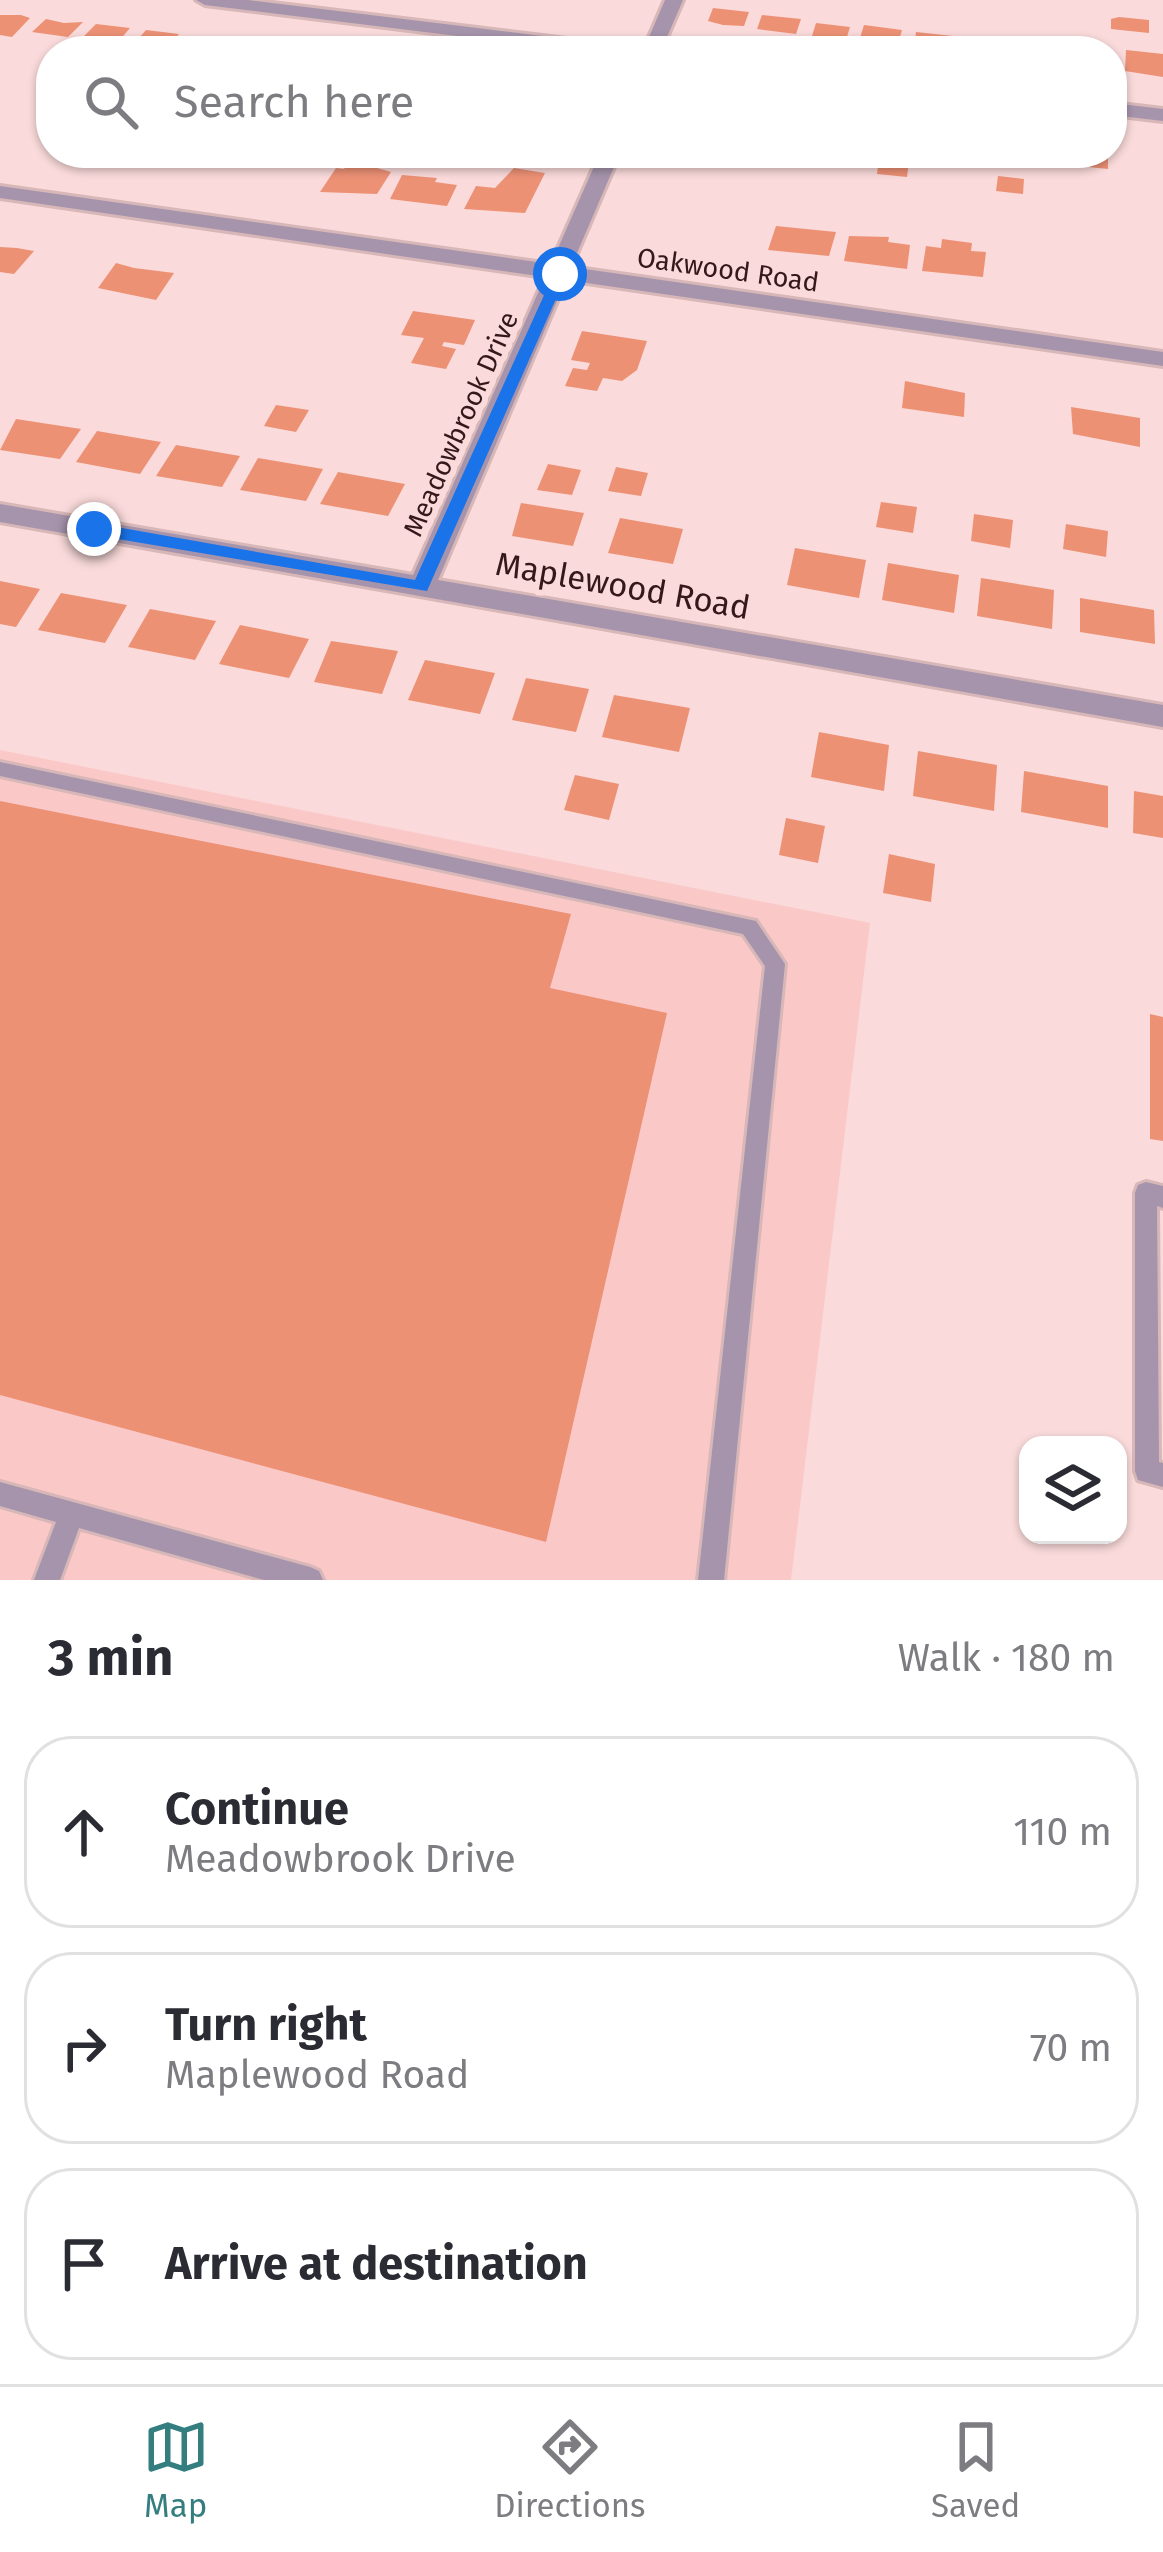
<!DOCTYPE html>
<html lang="en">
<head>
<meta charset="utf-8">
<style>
  :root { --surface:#fff; --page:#f7f7f7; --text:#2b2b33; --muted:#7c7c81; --line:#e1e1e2; --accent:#357e80 }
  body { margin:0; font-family:"Fira Sans",sans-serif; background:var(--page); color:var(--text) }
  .controls { position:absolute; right:36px; bottom:36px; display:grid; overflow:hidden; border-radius:24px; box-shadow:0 3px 9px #0004 }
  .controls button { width:108px; height:108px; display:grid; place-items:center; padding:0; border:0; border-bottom:3px solid var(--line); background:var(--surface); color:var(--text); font:60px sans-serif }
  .stop { position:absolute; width:36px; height:36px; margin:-27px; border:9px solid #1a73e8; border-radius:50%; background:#fff }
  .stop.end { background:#1a73e8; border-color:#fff; box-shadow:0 3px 12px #0008 }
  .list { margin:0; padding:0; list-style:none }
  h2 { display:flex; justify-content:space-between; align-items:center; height:156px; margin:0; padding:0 48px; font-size:51px }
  h2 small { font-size:39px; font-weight:400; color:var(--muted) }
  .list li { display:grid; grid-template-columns:78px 1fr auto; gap:36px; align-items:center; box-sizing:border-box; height:192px; margin:0 24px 24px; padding:0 24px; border:3px solid var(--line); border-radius:48px }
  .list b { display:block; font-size:45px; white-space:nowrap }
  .list p { margin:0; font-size:39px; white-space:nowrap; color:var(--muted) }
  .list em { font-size:39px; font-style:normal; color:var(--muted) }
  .icon { flex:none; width:66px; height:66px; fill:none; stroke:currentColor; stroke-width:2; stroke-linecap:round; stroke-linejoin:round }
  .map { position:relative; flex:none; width:1163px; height:1580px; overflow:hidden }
  .search { position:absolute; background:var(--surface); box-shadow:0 3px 9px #0004; left:36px; right:36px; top:36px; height:132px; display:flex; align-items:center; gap:30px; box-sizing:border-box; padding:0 42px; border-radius:48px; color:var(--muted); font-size:45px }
  .sheet { height:804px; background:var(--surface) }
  nav { display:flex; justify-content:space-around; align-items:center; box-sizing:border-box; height:168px; border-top:3px solid var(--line); background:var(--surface); font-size:33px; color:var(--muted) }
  nav a { display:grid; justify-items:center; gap:6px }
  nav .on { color:var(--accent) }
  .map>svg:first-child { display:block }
  .built { fill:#fbc8c8 }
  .building { fill:#ed9175 }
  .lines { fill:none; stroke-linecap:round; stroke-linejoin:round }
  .lane-casing { stroke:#d7b7b7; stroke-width:6 }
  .street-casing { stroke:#d7b7b7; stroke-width:6 }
  .lane { fill:#a694ac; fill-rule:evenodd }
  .street { fill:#a694ac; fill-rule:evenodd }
  .route { fill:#1a73e8 }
  .labels { text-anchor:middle; stroke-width:12; stroke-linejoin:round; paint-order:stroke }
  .far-street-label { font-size:27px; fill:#35191a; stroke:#fadada }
  .street-label { font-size:33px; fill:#35191a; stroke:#fadada }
</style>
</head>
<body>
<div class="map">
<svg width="1163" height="1580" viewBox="0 0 1163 1580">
  <rect width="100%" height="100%" fill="#fadada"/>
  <path class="built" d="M0 750 870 923 791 1580H0Z"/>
  <path class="building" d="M713 8 749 12 744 26 723 25 708 21Z
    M0 15H21L30 18 12 37 0 35Z
    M762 15 801 19 796 34 757 29Z
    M1119 17 1149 20V33L1111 29V19Z
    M46 19 64 23 83 22 68 37 32 32Z
    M816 23 850 27 846 40 812 36Z
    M96 24 130 28 118 42 83 37Z
    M864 25 902 30 898 44 859 41Z
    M146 30 179 34 166 49 133 45Z
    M916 32 953 36 952 50 914 47Z
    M194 36 227 39 218 51H182Z
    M1126 50 1163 54V77L1125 71Z
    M703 153H735L731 167 700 163Z
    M965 153H995V167L963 163Z
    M1070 153H1108V169L1069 165Z
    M879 158 909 161 907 177 877 174Z
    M349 160 391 172 377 194 320 192 336 168 344 169Z
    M514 168 545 173 525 213 464 209 476 186 495 188Z
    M402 175 437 178 435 182 457 185 447 206 390 199Z
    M998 176 1024 179 1023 194 996 191Z
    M776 226 836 232 829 256 768 250Z
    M849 236 889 237 888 242 910 245 907 269 844 261Z
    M942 239 972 243 971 251 986 252 983 277 922 271 926 246 941 248Z
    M0 247 17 248 34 251 14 274 0 272Z
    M116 263 134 268 174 273 156 300 98 288Z
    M413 311 475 320 464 345 444 342 442 346 456 349 446 369 411 363 424 338 401 335Z
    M582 331 647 341 637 370 622 381 603 378 597 391 565 386 573 368 587 370 590 363 571 360Z
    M905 381 965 393 964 417 902 408Z
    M276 405 309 410 296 432 264 426Z
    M1071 407 1140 418V447L1073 434Z
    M16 419 81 429 60 459 0 450Z
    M97 431 161 442 140 474 76 462Z
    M176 445 240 456 222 487 156 476Z
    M258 458 323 469 306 501 240 490Z
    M548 464 581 470 572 495 537 490Z
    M616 467 648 473 641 496 608 491Z
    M338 472 405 484 388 516 320 504Z
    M881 502 917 507 913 533 876 527Z
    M521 503 584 513 573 546 512 536Z
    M974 514 1013 520 1010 548 971 541Z
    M620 518 683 529 673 564 608 553Z
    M1066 524 1108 531 1106 557 1063 549Z
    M795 548 866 560 859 598 787 585Z
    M888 563 959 575 954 613 882 600Z
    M981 578 1054 590 1052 629 977 616Z
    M0 581 40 589 16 627 0 624Z
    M61 593 127 605 105 643 38 630Z
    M1080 598 1154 610 1155 644 1080 632Z
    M150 609 216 621 195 660 128 647Z
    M240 625 309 639 289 678 219 664Z
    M331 641 398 651 382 694 314 682Z
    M425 660 495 673 480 714 408 700Z
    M526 678 589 689 576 732 512 720Z
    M614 695 690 708 679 752 602 737Z
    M819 732 889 745 884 791 811 777Z
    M918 751 997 765 994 811 913 796Z
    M1024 771 1108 786V828L1021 812Z
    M575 775 619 784 609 820 564 810Z
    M1134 791 1163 796V838L1133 833Z
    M0 801 571 914 550 988 667 1013 546 1542 0 1395Z
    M786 818 825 826 818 863 779 855Z
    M889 854 935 864 931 902 883 893Z
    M1150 1014 1163 1017V1141L1150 1139Z"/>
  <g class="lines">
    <g class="lane-casing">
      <path id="lane" d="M0 762 756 921 785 964 724 1580H698L765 966 743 934 0 776Z
        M1146 1182 1163 1186V1208L1157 1206 1159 1462 1163 1463V1487L1138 1480 1135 1471V1193L1138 1185Z
        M0 1482 310 1567 319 1571 323 1580H264L79 1528 60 1580H34L56 1522 0 1506Z"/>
    </g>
    <g class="street-casing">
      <path id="street" d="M196 0H248L624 46 633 51H579L205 5Z
        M665 0H683L661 51H643Z
        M1112 103 1163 109V121L1112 115Z
        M600 153H620L571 267 1163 352V366L566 280 438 580 1163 705V727L0 522V504L413 575 545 277 0 198V186L551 264Z"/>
    </g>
    <use href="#lane" class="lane"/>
    <use href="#street" class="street"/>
  </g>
  <path class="route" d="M555 271 567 274 427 591 94 535 85 529 94 523 415 580Z"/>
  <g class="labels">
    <g class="far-street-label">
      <text transform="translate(728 270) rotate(8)" y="9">Oakwood Road</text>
      <text transform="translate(461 424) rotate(-66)" y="9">Meadowbrook Drive</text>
    </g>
    <g class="street-label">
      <text transform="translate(623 585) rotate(10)" y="12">Maplewood Road</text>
    </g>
  </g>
</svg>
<div class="controls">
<button><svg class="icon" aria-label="layers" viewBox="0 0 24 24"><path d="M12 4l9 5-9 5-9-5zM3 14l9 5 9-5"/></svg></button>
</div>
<div class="stop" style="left:560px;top:274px"></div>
<div class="stop end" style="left:94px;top:529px"></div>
<div class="search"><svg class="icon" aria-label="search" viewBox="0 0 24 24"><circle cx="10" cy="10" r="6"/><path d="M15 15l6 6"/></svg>Search here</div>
</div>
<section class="sheet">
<h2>3 min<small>Walk · 180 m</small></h2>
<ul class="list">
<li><svg class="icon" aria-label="ahead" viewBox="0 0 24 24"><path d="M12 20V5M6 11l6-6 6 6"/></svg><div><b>Continue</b><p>Meadowbrook Drive</p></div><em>110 m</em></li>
<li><svg class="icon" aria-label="right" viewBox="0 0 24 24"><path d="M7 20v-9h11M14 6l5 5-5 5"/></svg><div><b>Turn right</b><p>Maplewood Road</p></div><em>70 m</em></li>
<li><svg class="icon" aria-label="arrive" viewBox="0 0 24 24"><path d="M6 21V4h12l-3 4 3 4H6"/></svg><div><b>Arrive at destination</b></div></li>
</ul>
</section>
<nav>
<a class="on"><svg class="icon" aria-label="map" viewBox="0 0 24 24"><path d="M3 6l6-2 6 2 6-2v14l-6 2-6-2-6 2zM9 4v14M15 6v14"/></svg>Map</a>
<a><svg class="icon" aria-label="directions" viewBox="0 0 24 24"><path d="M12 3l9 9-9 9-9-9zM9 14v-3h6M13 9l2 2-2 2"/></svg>Directions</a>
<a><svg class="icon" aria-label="saved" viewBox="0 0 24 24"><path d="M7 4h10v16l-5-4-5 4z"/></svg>Saved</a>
</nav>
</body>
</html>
